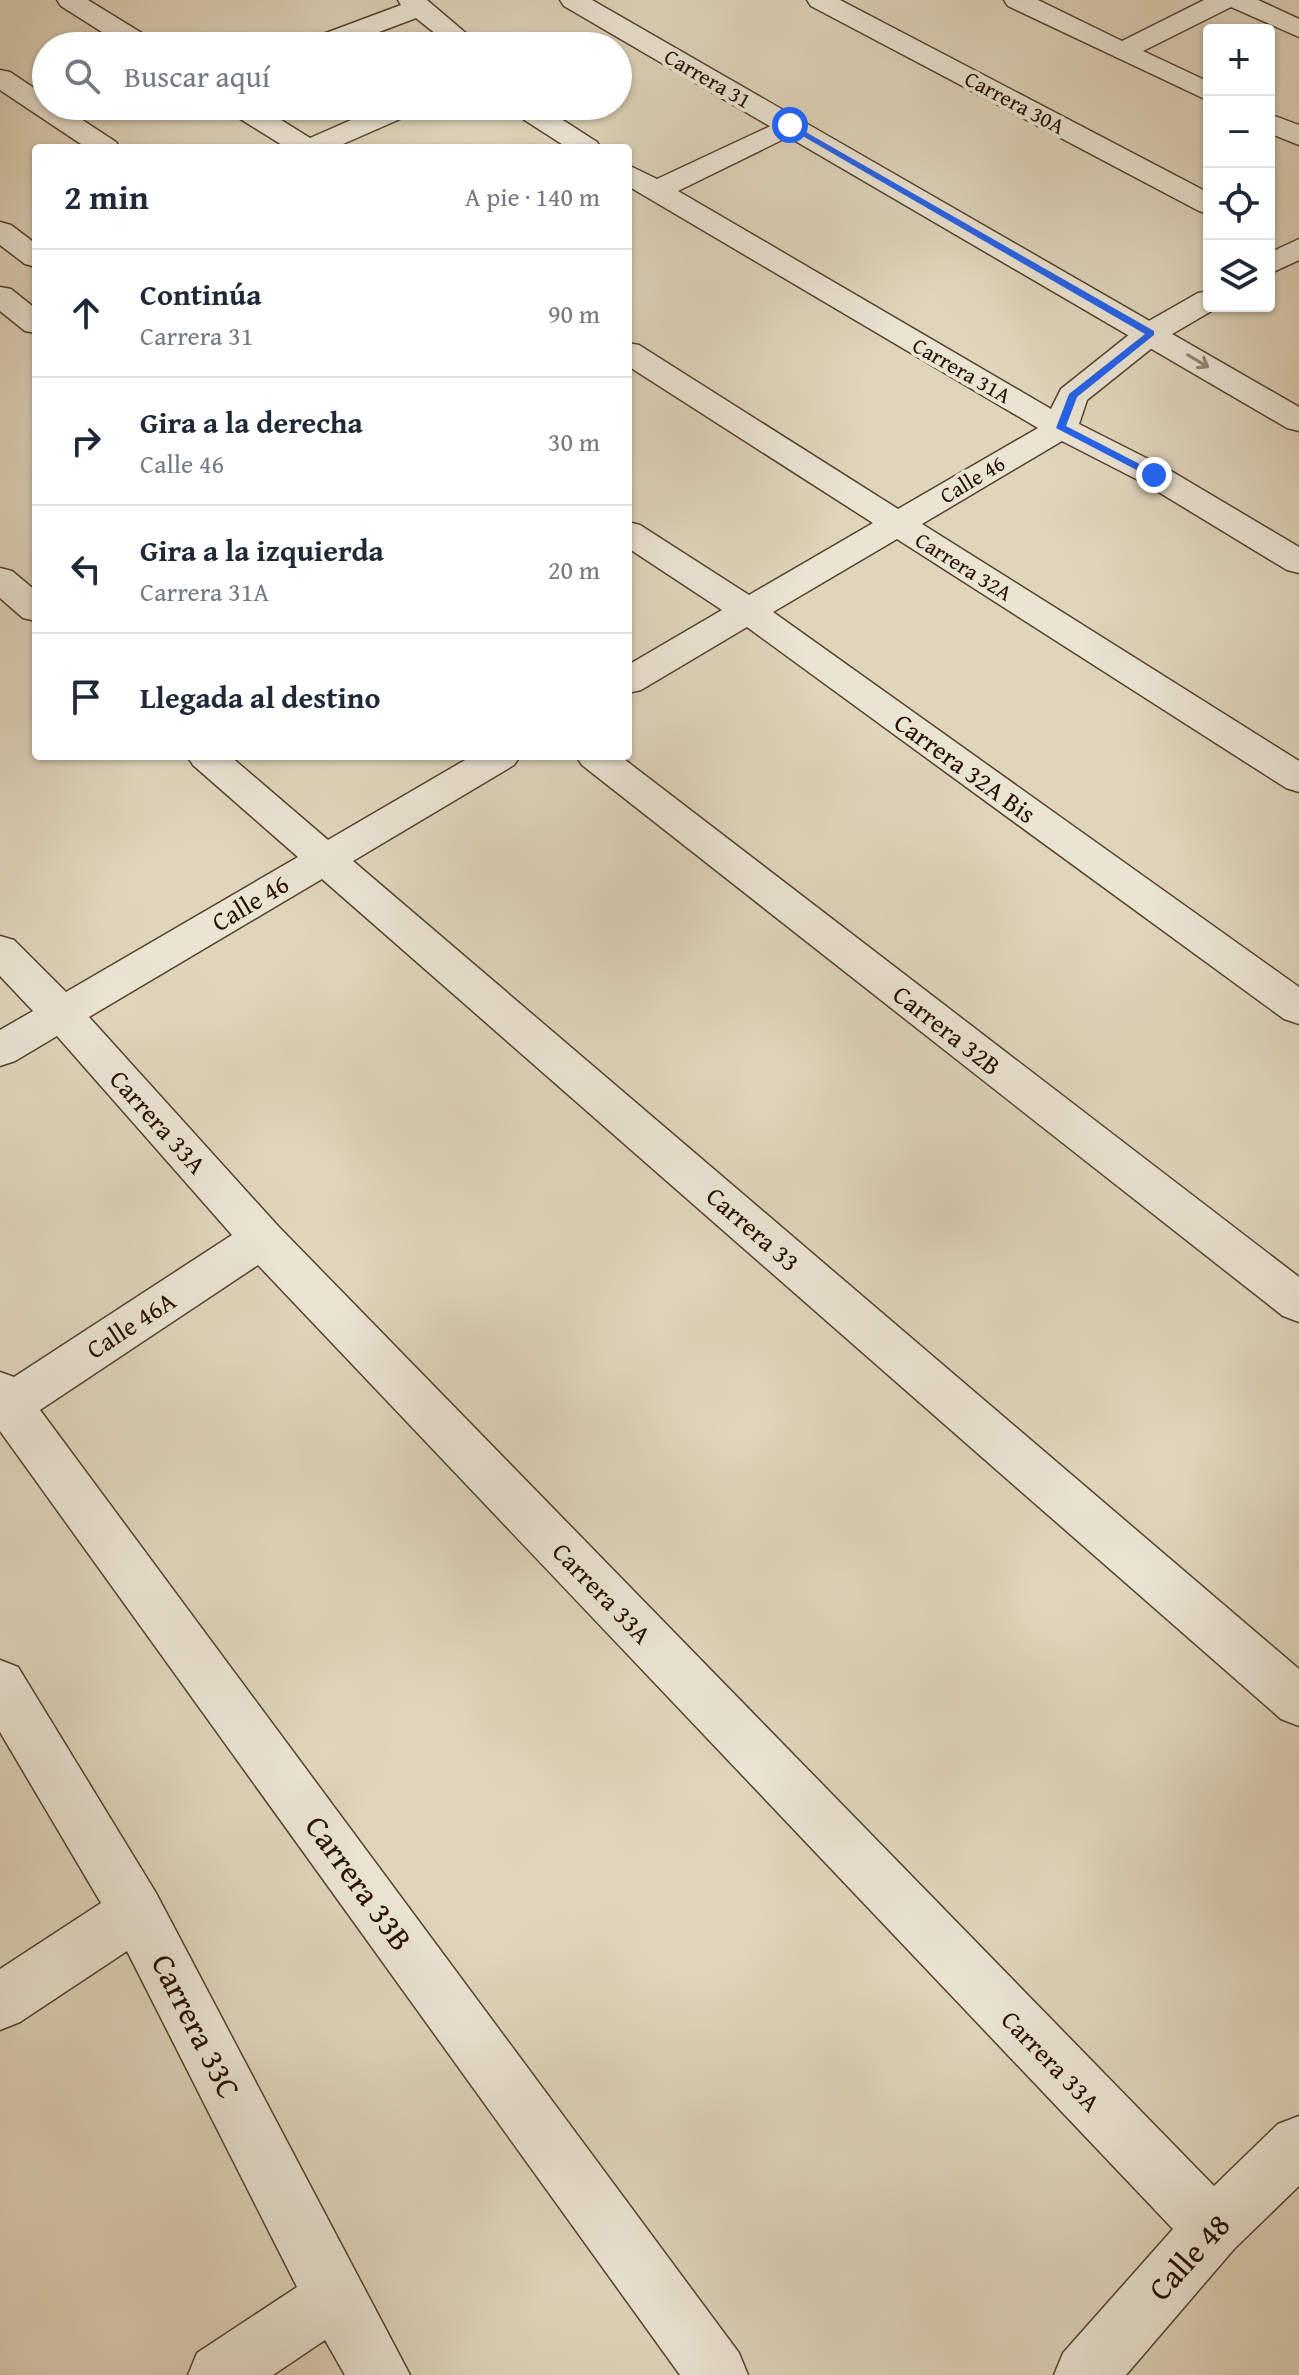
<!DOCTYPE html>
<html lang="es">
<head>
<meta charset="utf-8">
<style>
  :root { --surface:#fff; --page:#f2f2f3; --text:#1f2937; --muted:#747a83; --line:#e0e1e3 }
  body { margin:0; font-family:"Gentium Book Plus",serif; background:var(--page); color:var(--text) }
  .controls { position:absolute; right:24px; top:24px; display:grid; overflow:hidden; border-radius:8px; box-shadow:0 2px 6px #0004 }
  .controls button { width:72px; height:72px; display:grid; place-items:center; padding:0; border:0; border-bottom:2px solid var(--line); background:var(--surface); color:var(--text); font:40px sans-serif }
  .stop { position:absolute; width:24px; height:24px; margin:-18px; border:6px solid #2563eb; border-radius:50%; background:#fff }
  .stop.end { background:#2563eb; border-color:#fff; box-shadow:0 2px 8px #0008 }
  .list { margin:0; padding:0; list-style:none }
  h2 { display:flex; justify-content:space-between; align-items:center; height:104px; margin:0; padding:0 32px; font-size:34px }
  h2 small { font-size:26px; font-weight:400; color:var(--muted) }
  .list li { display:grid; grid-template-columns:52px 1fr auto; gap:24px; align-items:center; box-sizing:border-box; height:128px; padding:0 32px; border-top:2px solid var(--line) }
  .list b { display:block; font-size:30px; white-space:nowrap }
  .list p { margin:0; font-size:26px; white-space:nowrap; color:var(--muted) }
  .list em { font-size:26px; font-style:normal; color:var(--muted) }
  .icon { flex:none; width:44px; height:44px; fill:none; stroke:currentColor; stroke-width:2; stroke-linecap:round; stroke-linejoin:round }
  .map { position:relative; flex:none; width:1299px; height:2375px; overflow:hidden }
  .search { position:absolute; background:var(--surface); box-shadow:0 2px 6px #0004; left:32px; top:32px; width:600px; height:88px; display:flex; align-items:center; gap:20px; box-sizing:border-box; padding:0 28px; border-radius:44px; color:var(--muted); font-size:30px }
  .panel { position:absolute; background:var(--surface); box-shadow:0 2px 6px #0004; left:32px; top:144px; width:600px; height:616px; border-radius:8px }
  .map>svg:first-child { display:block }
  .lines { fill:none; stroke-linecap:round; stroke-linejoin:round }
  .minor-casing { stroke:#55422f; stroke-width:3 }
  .tertiary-casing { stroke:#55422f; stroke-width:3 }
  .minor { fill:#eae4d3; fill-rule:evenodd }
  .tertiary { fill:#eae4d3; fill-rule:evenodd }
  .oneway { stroke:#928574 }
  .route { fill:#2563eb }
  .labels { text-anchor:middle; stroke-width:8; stroke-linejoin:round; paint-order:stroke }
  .far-street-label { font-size:22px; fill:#271100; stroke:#eae4d3 }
  .street-label { font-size:26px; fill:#271100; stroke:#eae4d3 }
  .near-street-label { font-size:32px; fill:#271100; stroke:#eae4d3 }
</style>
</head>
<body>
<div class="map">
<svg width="1299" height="2375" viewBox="0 0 1299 2375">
  <rect width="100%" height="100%" fill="#dfd5bb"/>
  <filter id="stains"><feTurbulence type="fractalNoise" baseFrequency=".0025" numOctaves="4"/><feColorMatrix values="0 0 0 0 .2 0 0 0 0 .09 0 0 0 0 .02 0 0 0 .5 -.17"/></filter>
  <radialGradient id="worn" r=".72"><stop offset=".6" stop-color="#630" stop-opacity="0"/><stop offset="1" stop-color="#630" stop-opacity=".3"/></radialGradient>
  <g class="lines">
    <g class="minor-casing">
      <path id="minor" d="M57 0H88L153 40 157 46H124L61 6Z
        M398 0H427L481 46H451L416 18 342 46H303L307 40 401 5Z
        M807 0H840L1209 193V214L1199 211 811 6Z
        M1004 0H1038L1122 41 1204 0H1258L1299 19V37L1231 7 1143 51 1209 82V101L1008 6Z
        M0 70 10 72 46 96V106H61L116 142 120 148H87L0 90Z
        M225 106H259L310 138 383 106H420L416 112 334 148H287L229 112Z
        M508 106H541L597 142 601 148H568L512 112Z
        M1269 114 1299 125V145L1269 133Z
        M790 117 800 119 804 125 800 131 678 191 1051 409 1061 389 1140 326 1198 293 1209 291V306H1220L1162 340 1087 400 1079 424 1166 468 1299 547V573L1287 570 1142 482 1062 441 922 524 1299 761V792L1286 788 897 539 773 612 1299 987V1024L1284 1019 747 627 641 690 628 693V665L722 610 628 548V522L640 525 749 595 873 523 628 366V343L639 345 898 509 1038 428 628 186V165L657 179Z
        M0 222 11 225 36 244V267L25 264 0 245Z
        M1299 239V260L1269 274V253Z
        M0 287 11 289 36 309V333L25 331 0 311Z
        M0 568 12 571 36 591V621L23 618 0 598Z
        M187 756H230L328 840 472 756H520L514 765 353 861 1299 1669V1726L1281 1719 322 879 89 1017 278 1226 1214 2186 1278 2124 1299 2116V2186L1234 2249 1126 2375H1054L1063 2353 1173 2229 258 1265 40 1410 739 2353 748 2375H680L0 1431V1372L14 1377 232 1235 57 1036 15 1061 0 1066V1030L33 1011 0 976V936L14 940 66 992 298 857 193 765Z
        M576 756H620L1299 1277V1322L1283 1316 582 765Z
        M0 1660 18 1667 156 1893 410 2375H345L325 2340 273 2375H188L197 2353 297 2287 127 1951 20 2022 0 2030V1969L101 1903 0 1732Z"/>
    </g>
    <g class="tertiary-casing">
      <path id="tertiary" d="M560 0H592L1299 407V431L1287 428 564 6Z"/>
    </g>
    <use href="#minor" class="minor"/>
    <use href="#tertiary" class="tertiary"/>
  </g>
  <defs><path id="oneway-shaft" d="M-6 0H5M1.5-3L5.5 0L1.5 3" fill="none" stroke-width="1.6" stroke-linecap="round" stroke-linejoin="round" transform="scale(2)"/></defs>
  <use class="oneway" href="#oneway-shaft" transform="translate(1198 361) rotate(31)"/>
  <path class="route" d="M790 123 1154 331V335L1077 397 1066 426 1157 473V477H1150L1056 428 1069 394 1145 334 787 127Z"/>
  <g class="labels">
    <g class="far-street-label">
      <text transform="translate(708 78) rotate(30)" y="8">Carrera 31</text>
      <text transform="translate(1015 102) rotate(28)" y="8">Carrera 30A</text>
      <text transform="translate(962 370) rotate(30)" y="8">Carrera 31A</text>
      <text transform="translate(972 479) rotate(-31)" y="8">Calle 46</text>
      <text transform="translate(964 566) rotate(32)" y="8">Carrera 32A</text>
    </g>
    <g class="street-label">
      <text transform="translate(965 768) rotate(36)" y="9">Carrera 32A Bis</text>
      <text transform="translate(250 903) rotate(-31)" y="9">Calle 46</text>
      <text transform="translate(947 1030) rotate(38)" y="9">Carrera 32B</text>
      <text transform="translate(158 1122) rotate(48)" y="9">Carrera 33A</text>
      <text transform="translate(753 1229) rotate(41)" y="9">Carrera 33</text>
      <text transform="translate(131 1325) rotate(-33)" y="9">Calle 46A</text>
      <text transform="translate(602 1593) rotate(46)" y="9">Carrera 33A</text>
      <text transform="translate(1051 2061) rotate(46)" y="9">Carrera 33A</text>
    </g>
    <g class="near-street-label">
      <text transform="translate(359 1883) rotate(54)" y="11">Carrera 33B</text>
      <text transform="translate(196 2026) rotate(63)" y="11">Carrera 33C</text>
      <text transform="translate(1189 2257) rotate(-48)" y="11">Calle 48</text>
    </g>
  </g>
  <rect width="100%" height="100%" filter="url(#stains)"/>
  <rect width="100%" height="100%" fill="url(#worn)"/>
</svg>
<div class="controls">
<button>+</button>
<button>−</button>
<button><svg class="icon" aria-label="locate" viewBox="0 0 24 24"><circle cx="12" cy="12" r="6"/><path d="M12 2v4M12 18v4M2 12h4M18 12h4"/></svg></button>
<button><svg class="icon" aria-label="layers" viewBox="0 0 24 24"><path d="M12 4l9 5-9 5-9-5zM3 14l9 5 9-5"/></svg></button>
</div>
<div class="stop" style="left:790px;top:125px"></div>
<div class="stop end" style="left:1154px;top:475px"></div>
<div class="search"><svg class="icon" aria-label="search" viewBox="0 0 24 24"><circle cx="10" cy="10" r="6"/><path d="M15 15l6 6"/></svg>Buscar aquí</div>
<section class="panel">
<h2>2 min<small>A pie · 140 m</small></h2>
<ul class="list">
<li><svg class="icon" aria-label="ahead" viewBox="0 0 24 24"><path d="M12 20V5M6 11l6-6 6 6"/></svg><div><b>Continúa</b><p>Carrera 31</p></div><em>90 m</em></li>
<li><svg class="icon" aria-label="right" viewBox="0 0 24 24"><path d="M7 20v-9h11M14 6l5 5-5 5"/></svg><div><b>Gira a la derecha</b><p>Calle 46</p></div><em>30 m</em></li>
<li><svg class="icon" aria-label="left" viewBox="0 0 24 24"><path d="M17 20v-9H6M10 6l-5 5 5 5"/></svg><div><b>Gira a la izquierda</b><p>Carrera 31A</p></div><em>20 m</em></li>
<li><svg class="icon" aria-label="arrive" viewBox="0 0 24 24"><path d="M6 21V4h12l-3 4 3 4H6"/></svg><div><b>Llegada al destino</b></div></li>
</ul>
</section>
</div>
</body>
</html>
